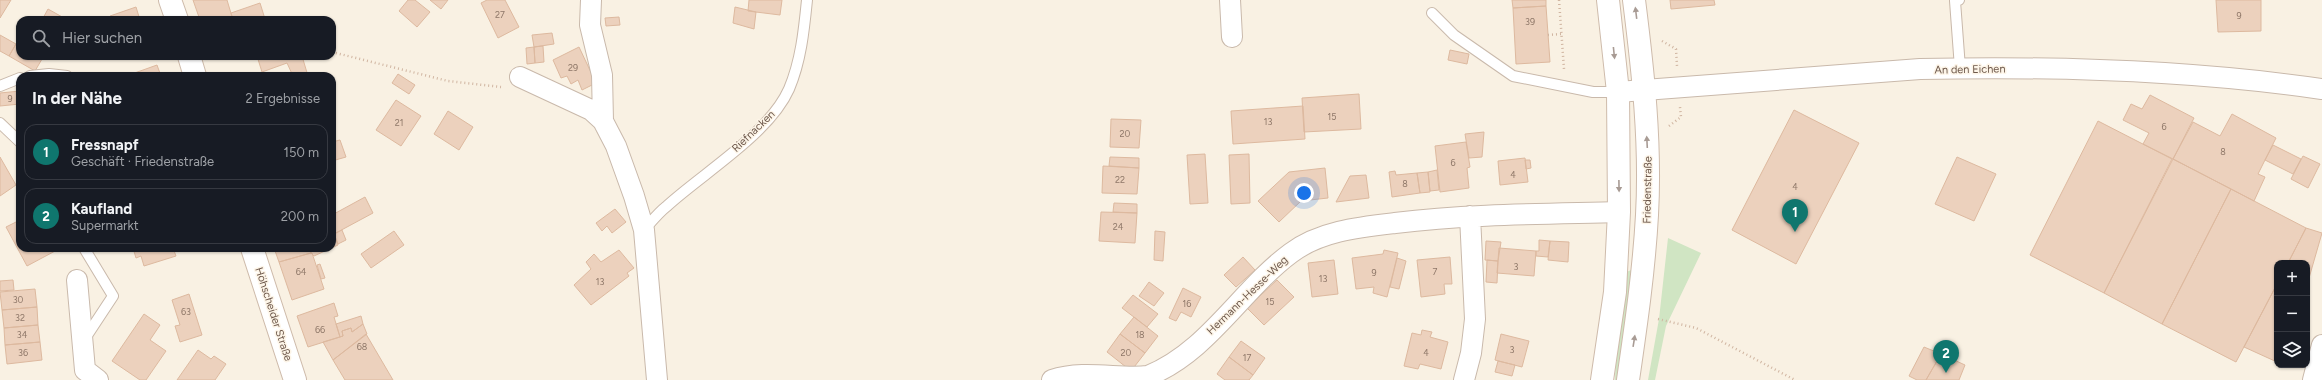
<!DOCTYPE html>
<html lang="de">
<head>
<meta charset="utf-8">
<style>
  :root { --surface:#171b24; --page:#20242c; --text:#f1f3f6; --muted:#9ea1a6; --line:#363941; --accent:#0f766e }
  body { margin:0; font-family:Figtree,sans-serif; background:var(--page); color:var(--text) }
  .controls { position:absolute; right:12px; bottom:12px; display:grid; overflow:hidden; border-radius:8px; box-shadow:0 1px 3px #0004 }
  .controls button { width:36px; height:36px; display:grid; place-items:center; padding:0; border:0; border-bottom:1px solid var(--line); background:var(--surface); color:var(--text); font:20px sans-serif }
  .you { position:absolute; left:1304px; top:193px; width:14px; height:14px; margin:-10px; border:3px solid #fff; border-radius:50%; background:#1a73e8; box-shadow:0 0 0 6px #1a73e833 }
  .badge { display:grid; place-items:center; width:26px; height:26px; border-radius:50%; background:var(--accent); color:#fff; font-size:13px; font-weight:700 }
  .pin { position:absolute; translate:-50% -33px; filter:drop-shadow(0 1px 2px #0008) }
  .pin::after { content:''; position:absolute; top:21px; width:14px; height:12px; background:inherit; clip-path:polygon(0 0,100% 0,50% 100%) }
  .list { margin:0; padding:0; list-style:none }
  h2 { display:flex; justify-content:space-between; align-items:center; height:52px; margin:0; padding:0 16px; font-size:17px }
  h2 small { font-size:13px; font-weight:400; color:var(--muted) }
  .list li { display:grid; grid-template-columns:26px 1fr auto; gap:12px; align-items:center; box-sizing:border-box; height:56px; margin:0 8px 8px; padding:0 8px; border:1px solid var(--line); border-radius:12px }
  .list b { display:block; font-size:15px; white-space:nowrap }
  .list p { margin:0; font-size:13px; white-space:nowrap; color:var(--muted) }
  .list em { font-size:13px; font-style:normal; color:var(--muted) }
  .icon { flex:none; width:22px; height:22px; fill:none; stroke:currentColor; stroke-width:2; stroke-linecap:round; stroke-linejoin:round }
  .map { position:relative; flex:none; width:2322px; height:380px; overflow:hidden }
  .search { position:absolute; background:var(--surface); box-shadow:0 1px 3px #0004; left:16px; top:16px; width:320px; height:44px; display:flex; align-items:center; gap:10px; box-sizing:border-box; padding:0 14px; border-radius:12px; color:var(--muted); font-size:15px }
  .panel { position:absolute; background:var(--surface); box-shadow:0 1px 3px #0004; left:16px; top:72px; width:320px; height:180px; border-radius:12px }
  .map>svg:first-child { display:block }
  .green { fill:#d0e5c3 }
  .building { fill:#ecd1bd; stroke:#ddb99f }
  .lines { fill:none; stroke-linecap:round; stroke-linejoin:round }
  .lane-casing { stroke:#c9b9ab; stroke-width:12 }
  .street-casing { stroke:#c9b9ab; stroke-width:22 }
  .secondary-casing { stroke:#cebbab; stroke-width:24 }
  .path { stroke:#d0b5a1; stroke-width:2.5; stroke-dasharray:1 3; stroke-linecap:butt }
  .lane { stroke:#fff; stroke-width:10 }
  .street { stroke:#fff; stroke-width:20 }
  .secondary { stroke:#fff; stroke-width:22 }
  .oneway { fill:#a89b94 }
  .labels { text-anchor:middle; stroke-width:3; stroke-linejoin:round; paint-order:stroke }
  .number-label { font-size:9px; fill:#8e7768 }
  .street-label { font-size:11px; fill:#6e594c; stroke:#fdf5e8 }
</style>
</head>
<body>
<div class="map">
<svg width="2322" height="380" viewBox="0 0 2322 380">
  <rect width="100%" height="100%" fill="#f9f1e3"/>
  <path class="green" d="M1668 238 1701 253 1666 326 1655 380H1648L1659 319Z
    M1636 268 1620 380H1615L1618 317 1624 273Z"/>
  <path class="building" d="M0 0H11L0 18Z
    M193 0H227L233 20H200Z
    M408 0H415L430 12 417 27 399 11Z
    M430 0H448L441 9Z
    M487 0H505L519 27 498 38 481 3Z
    M749 0H782L780 15 748 11Z
    M1512 0H1546V6L1513 8Z
    M1670 0H1714L1715 5 1671 9Z
    M2216 0H2261V31L2218 32Z
    M260 3 265 19 233 20 231 13Z
    M1546 6 1550 62 1516 64 1513 8Z
    M136 7 140 20H112L110 16Z
    M735 7 756 12 754 29 733 23Z
    M48 9 64 18 63 20H42Z
    M619 17 620 25 606 26 605 18Z
    M552 33 554 44 534 47 532 35Z
    M0 35 16 44 9 56 0 51Z
    M16 44 20 46V56H37L42 59 35 71 9 56Z
    M543 46 544 62 535 63 534 47Z
    M534 47 535 63 527 64 526 48Z
    M579 47 596 83 582 90 578 80 571 84 567 76 561 78 553 60Z
    M1450 50 1469 54 1467 64 1448 60Z
    M257 56H302L308 76H293L287 63 262 72Z
    M157 65 161 76H130L129 75Z
    M398 74 415 85 409 94 392 83Z
    M20 91V104L0 106V93Z
    M1359 94 1361 129 1304 132 1302 98Z
    M2150 95 2194 118 2173 159 2143 144 2149 133 2123 120 2131 104 2142 109Z
    M396 100 421 116 401 146 376 130Z
    M1303 106 1305 139 1233 144 1231 111Z
    M1794 110 1859 143 1796 264 1732 230Z
    M448 111 473 127 459 150 434 134Z
    M2232 114 2276 138 2258 174 2265 177 2254 201 2173 159 2193 122 2220 136Z
    M1111 119 1141 120 1139 148 1110 147Z
    M2098 121 2172 159 2104 293 2030 255Z
    M1484 132 1482 157 1469 158 1465 134Z
    M340 140 346 157 332 161V142Z
    M1466 142 1470 167 1467 168 1469 188 1440 192 1435 146Z
    M2273 145 2301 159 2293 174 2265 160Z
    M1205 154 1208 203 1190 204 1187 155Z
    M1249 154 1250 203 1231 204 1229 155Z
    M2303 156 2320 164 2308 188 2291 179Z
    M0 157 16 185 0 196Z
    M1110 157 1139 158V168L1109 166Z
    M1957 157 1996 174 1974 221 1935 204Z
    M1525 158 1528 182 1500 185 1498 161Z
    M2173 159 2231 189 2162 324 2104 293Z
    M1525 160H1530L1531 168 1526 169Z
    M1103 166 1139 168 1137 194 1102 193Z
    M1325 168 1328 198 1301 201 1279 222 1258 201 1289 172Z
    M1437 170 1439 190 1430 191 1428 172Z
    M1395 171 1396 175 1417 173 1420 193 1392 197 1389 172Z
    M1428 172 1430 192 1420 193 1417 173Z
    M1366 175 1369 198 1336 202 1350 176Z
    M2231 189 2306 228 2288 263H2277V284L2236 362 2162 324Z
    M365 197 373 213 334 234 332 215Z
    M1114 203 1137 204V213L1113 212Z
    M615 209 626 222 612 233 607 226 602 231 596 223Z
    M1101 212 1137 213 1135 243 1099 241Z
    M20 220V248H56L57 250 27 266 6 227Z
    M2306 228 2322 233 2307 285V263H2288Z
    M342 230 346 240 338 244 334 234Z
    M394 231 404 245 371 268 361 254Z
    M1155 231 1165 232 1163 261 1154 260Z
    M334 234 338 245 314 256 311 253 309 248H332V235Z
    M1539 240 1550 241 1548 257 1536 256V251H1539Z
    M1486 241 1501 242 1498 261 1485 260Z
    M1550 241 1569 242 1568 262 1548 260Z
    M133 248H173L176 256 144 266 141 256 136 258Z
    M274 248H309L311 253 279 262Z
    M1499 248 1536 251 1534 276 1497 273Z
    M619 250 634 268 627 273 629 276 591 305 574 285 591 269 586 262 594 254 601 262Z
    M1384 250 1398 253 1387 297 1373 293 1374 287 1356 289 1352 258 1383 254Z
    M311 253H312L324 289 292 300 279 262Z
    M1243 257 1255 270 1236 287 1224 275Z
    M1450 257 1452 284H1444L1445 294 1421 297 1417 260Z
    M1397 258 1406 261 1399 289 1390 287Z
    M1334 260 1338 294 1312 297 1308 263Z
    M1487 260 1498 261 1497 283 1486 282Z
    M320 264 325 278 321 279 317 265Z
    M13 280 14 290 0 291V281Z
    M1277 280 1294 297 1264 325 1247 308Z
    M1149 282 1164 293 1154 306 1139 296Z
    M2277 284V362L2244 347Z
    M1183 288 1201 297 1191 317 1181 312 1176 321 1169 318Z
    M35 289 37 307 2 310 0 292Z
    M189 294 202 335 180 342 175 326 180 325 172 300Z
    M1133 295 1158 314 1147 327 1122 308Z
    M334 303 338 316 334 317 340 337 308 347 297 316Z
    M37 307 38 325 4 328 2 310Z
    M144 314 160 325 150 340 166 351 146 380H140L112 361Z
    M361 316 363 324 352 332 351 328 342 331 343 336 340 337 336 324Z
    M1134 317 1158 336 1145 353 1120 334Z
    M363 324 367 334 333 360 323 342 343 336 342 331 351 328 352 332Z
    M38 325 40 342 5 345 4 328Z
    M1422 330 1432 332 1430 337 1448 342 1441 369 1420 364 1418 369 1404 366 1412 333 1421 335Z
    M366 334 393 380H345L333 360Z
    M1120 334 1145 353 1131 371 1107 352Z
    M1501 334 1529 341 1522 367 1495 360Z
    M1241 341 1265 358 1253 375 1229 357Z
    M40 342 42 360 7 364 5 345Z
    M1924 347 1941 354 1926 380H1917L1909 376Z
    M198 350 211 359 214 356 226 364 215 380H177Z
    M1941 354 1965 365 1959 380H1926Z
    M1229 357 1253 375 1249 380H1225L1217 374Z
    M1498 361 1515 365 1512 376 1495 372Z"/>
  <g class="lines">
    <g class="lane-casing">
      <path id="lane" d="M1959 0 1955 1 1960 68
        M1432 13 1454 35 1513 76 1593 92H1618
        M30 76 49 74 67 76
        M0 86 20 78
        M0 123 20 142
        M644 230C651 222 658 213 667 206 703 173 769 134 789 89 801 61 804 30 807 0
        M84 340 113 296 84 248"/>
    </g>
    <g class="street-casing">
      <path id="street" d="M591 0 590 25 602 75 603 121 616 146 634 196 644 230 657 380
        M1230 0 1232 37
        M520 77 591 110 603 121
        M1618 92 1920 69C2054 66 2189 70 2322 89
        M77 280 85 370 98 380
        M1052 380C1085 369 1121 380 1148 376 1208 352 1241 290 1291 253 1320 231 1360 227 1395 223 1469 214 1544 214 1619 212
        M1464 380 1471 353 1475 319 1470 216
        M2313 380 2322 345"/>
    </g>
    <g class="secondary-casing">
      <path id="secondary" d="M170 0 177 20
        M189 56 195 76
        M252 248 295 380
        M1602 380 1615 292 1619 212 1618 92 1608 0
        M1628 380C1636 325 1644 270 1647 215 1651 143 1643 71 1634 0"/>
    </g>
    <path class="path" d="M1559 0 1564 69
      M1548 35 1561 34
      M1662 41 1676 49 1677 66
      M332 52 448 81 501 87
      M1669 126 1681 117 1680 107
      M1658 319 1696 328 1795 380"/>
    <use href="#lane" class="lane"/>
    <use href="#street" class="street"/>
    <use href="#secondary" class="secondary"/>
  </g>
  <defs><path id="oneway-solid" d="M-6-.8H1V-3.2L6.5 0L1 3.2V.8H-6Z"/></defs>
  <g class="oneway">
    <use href="#oneway-solid" transform="translate(1636 13) rotate(-97)"/>
    <use href="#oneway-solid" transform="translate(1614 53) rotate(84)"/>
    <use href="#oneway-solid" transform="translate(1647 142) rotate(-93)"/>
    <use href="#oneway-solid" transform="translate(1619 186) rotate(89)"/>
    <use href="#oneway-solid" transform="translate(1634 341) rotate(-81)"/>
  </g>
  <g class="labels">
    <g class="number-label">
      <text x="500" y="18">27</text>
      <text x="2239" y="19">9</text>
      <text x="1530" y="25">39</text>
      <text x="573" y="71">29</text>
      <text x="10" y="102">9</text>
      <text x="1332" y="120">15</text>
      <text x="1268" y="125">13</text>
      <text x="399" y="126">21</text>
      <text x="2164" y="130">6</text>
      <text x="1125" y="137">20</text>
      <text x="2223" y="155">8</text>
      <text x="1453" y="166">6</text>
      <text x="1513" y="178">4</text>
      <text x="1120" y="183">22</text>
      <text x="1405" y="187">8</text>
      <text x="1795" y="190">4</text>
      <text x="1118" y="230">24</text>
      <text x="1516" y="270">3</text>
      <text x="301" y="275">64</text>
      <text x="1435" y="275">7</text>
      <text x="1374" y="276">9</text>
      <text x="1323" y="282">13</text>
      <text x="600" y="285">13</text>
      <text x="18" y="303">30</text>
      <text x="1270" y="305">15</text>
      <text x="1187" y="307">16</text>
      <text x="186" y="315">63</text>
      <text x="20" y="321">32</text>
      <text x="320" y="333">66</text>
      <text x="22" y="338">34</text>
      <text x="1140" y="338">18</text>
      <text x="362" y="350">68</text>
      <text x="1512" y="353">3</text>
      <text x="23" y="356">36</text>
      <text x="1126" y="356">20</text>
      <text x="1426" y="356">4</text>
      <text x="1247" y="361">17</text>
    </g>
    <g class="street-label">
      <text transform="translate(1970 69) rotate(-1)" y="4">An den Eichen</text>
      <text transform="translate(753 131) rotate(-44)" y="4">Riefnacken</text>
      <text transform="translate(1647 190) rotate(-89)" y="4">Friedenstraße</text>
      <text transform="translate(1247 295) rotate(-44)" y="4">Hermann-Hesse-Weg</text>
      <text transform="translate(274 314) rotate(72)" y="4">Höhscheider Straße</text>
    </g>
  </g>
</svg>
<div class="controls">
<button>+</button>
<button>−</button>
<button><svg class="icon" aria-label="layers" viewBox="0 0 24 24"><path d="M12 4l9 5-9 5-9-5zM3 14l9 5 9-5"/></svg></button>
</div>
<div class="you"></div>
<div class="pin badge" style="left:1795px;top:232px">1</div>
<div class="pin badge" style="left:1946px;top:373px">2</div>
<div class="search"><svg class="icon" aria-label="search" viewBox="0 0 24 24"><circle cx="10" cy="10" r="6"/><path d="M15 15l6 6"/></svg>Hier suchen</div>
<section class="panel">
<h2>In der Nähe<small>2 Ergebnisse</small></h2>
<ul class="list">
<li><span class="badge">1</span><div><b>Fressnapf</b><p>Geschäft · Friedenstraße</p></div><em>150 m</em></li>
<li><span class="badge">2</span><div><b>Kaufland</b><p>Supermarkt</p></div><em>200 m</em></li>
</ul>
</section>
</div>
</body>
</html>
